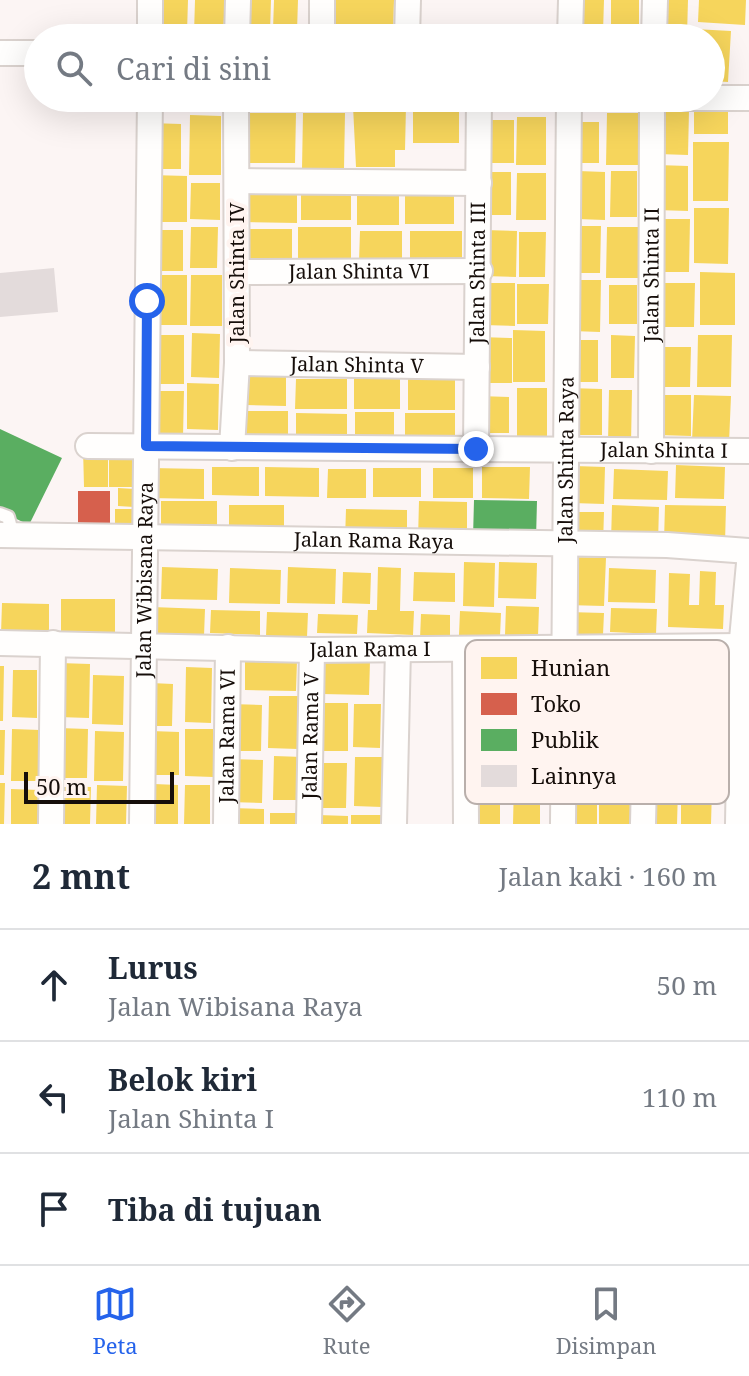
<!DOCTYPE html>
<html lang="id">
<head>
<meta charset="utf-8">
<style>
  :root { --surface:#fff; --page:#f2f2f3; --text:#1f2937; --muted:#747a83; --line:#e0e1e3; --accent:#2563eb }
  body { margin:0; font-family:"Noto Serif",serif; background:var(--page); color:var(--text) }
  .scale { position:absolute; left:24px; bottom:20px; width:150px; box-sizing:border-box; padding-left:8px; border:4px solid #160e0a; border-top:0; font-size:22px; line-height:28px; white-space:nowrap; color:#160e0a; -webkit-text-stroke:6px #fff4f0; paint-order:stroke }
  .stop { position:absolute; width:24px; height:24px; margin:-18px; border:6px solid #2563eb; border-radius:50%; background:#fff }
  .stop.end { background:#2563eb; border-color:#fff; box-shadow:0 2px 8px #0008 }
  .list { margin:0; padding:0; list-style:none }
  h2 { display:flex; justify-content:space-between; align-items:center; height:104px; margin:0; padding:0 32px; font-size:34px }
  h2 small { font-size:26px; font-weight:400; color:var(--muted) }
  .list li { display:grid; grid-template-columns:52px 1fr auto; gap:24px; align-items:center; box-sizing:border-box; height:112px; padding:0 32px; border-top:2px solid var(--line) }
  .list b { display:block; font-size:30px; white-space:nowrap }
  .list p { margin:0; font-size:26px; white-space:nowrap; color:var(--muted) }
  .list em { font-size:26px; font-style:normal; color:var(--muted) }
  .icon { flex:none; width:44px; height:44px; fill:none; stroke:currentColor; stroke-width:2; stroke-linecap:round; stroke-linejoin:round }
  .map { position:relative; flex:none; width:749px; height:824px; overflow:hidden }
  .search { position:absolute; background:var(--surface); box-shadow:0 8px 32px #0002; left:24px; right:24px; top:24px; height:88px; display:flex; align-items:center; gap:20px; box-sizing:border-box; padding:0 28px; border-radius:44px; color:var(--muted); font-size:30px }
  .sheet { height:440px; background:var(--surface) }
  nav { display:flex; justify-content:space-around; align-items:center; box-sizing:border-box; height:112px; border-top:2px solid var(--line); background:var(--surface); font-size:22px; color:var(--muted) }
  nav a { display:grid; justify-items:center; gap:4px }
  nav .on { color:var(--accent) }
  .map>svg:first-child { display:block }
  .homes { fill:#f6d55c }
  .shops { fill:#d6604d }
  .public { fill:#5aae61 }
  .building { fill:#e3dbdb }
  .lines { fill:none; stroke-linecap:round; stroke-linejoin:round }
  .lane-casing { stroke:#dad2ce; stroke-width:16 }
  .street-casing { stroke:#dad2ce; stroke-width:28 }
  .lane { stroke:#fffefd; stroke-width:12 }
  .street { stroke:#fffefd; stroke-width:24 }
  .route { stroke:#2563eb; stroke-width:10 }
  .labels { text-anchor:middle; stroke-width:8; stroke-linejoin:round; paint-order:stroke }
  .street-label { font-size:20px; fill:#160e0a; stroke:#fff4f0 }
  .key { fill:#fff4f0; stroke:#b9afab; stroke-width:2 }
  .key-label { font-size:22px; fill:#160e0a }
</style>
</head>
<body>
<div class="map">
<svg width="749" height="824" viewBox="0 0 749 824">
  <rect width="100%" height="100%" fill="#fcf5f4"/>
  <path class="homes" d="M153 0H188L187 32 153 31Z
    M195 0H225L223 35 194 34Z
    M243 0H271L270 32 242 31Z
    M274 0H298L297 31 273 30Z
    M335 0H394L393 36 333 34Z
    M574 0H604L603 32 573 31Z
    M611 0H639V31L611 30Z
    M660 0H688L687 35 658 33Z
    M699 0H746L745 25 698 22Z
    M694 29 731 31 728 82 711 81V38H694Z
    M353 106H406L405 150H395V167H356Z
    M413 107H459V143H413Z
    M659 110H689L688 155 658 154Z
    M694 112H728V134H694Z
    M245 113H296L295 163H244Z
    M303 113H345L344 169H302Z
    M607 113H639L638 165H606Z
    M190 115 221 116V175H189Z
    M517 117H546V165H516Z
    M482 120H514V163H482Z
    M574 122H599V163H573Z
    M150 123 181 124V169H150Z
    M693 142H729L728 201H693Z
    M657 165 688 166V211L656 210Z
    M578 171 605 172V220L577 219Z
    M611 171H637V217H610Z
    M485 172H511V215H484Z
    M517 173H546V220H516Z
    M151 175 187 176V222H151Z
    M191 183H220V220L190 219Z
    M301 190 351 191V220H301Z
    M241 193H297V223L241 222Z
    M357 195H399V225H357Z
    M405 195H454V224H405Z
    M694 208H729L728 264 694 263Z
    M657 219H690L689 272H656Z
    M571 226H601L600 273H570Z
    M191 227H218L217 268H190Z
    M298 227H351V263L298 262Z
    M607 227H638V278H606Z
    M241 229H292V263L241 262Z
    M151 230H183V271H151Z
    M484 230 517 231 516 277 484 276Z
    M360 231H402V262H359Z
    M410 231H462V268H410Z
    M519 232H546L545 277H519Z
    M700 272 735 273V325H700Z
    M150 275H187V325H150Z
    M191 275H222V326H190Z
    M572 280H601L600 332 572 331Z
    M484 283H515V326L483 325Z
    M661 283H695L694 327H661Z
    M517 284H549L548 324H517Z
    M609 285H637V324H609Z
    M513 330 545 331V382H513Z
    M192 333 220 334 219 378 191 377Z
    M150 335H184V384H150Z
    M611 335 635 336 634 378H611Z
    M698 335H732L731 387H697Z
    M480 337 512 338V383H480Z
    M574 340H598V382H573Z
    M660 347H691L690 387H659Z
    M247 371 286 372V406L246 405Z
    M354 378H400V409H354Z
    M408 378 455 379V410H408Z
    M296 379H347V409H295Z
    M187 383 219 384 218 430 187 429Z
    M517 388H547V439H517Z
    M569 388 602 389V435H568Z
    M609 390H632L631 444 608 443Z
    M156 391H184L183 437H156Z
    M659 395H691V436L658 435Z
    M694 395 731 396 729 443 692 441Z
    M479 396 509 397V433H479Z
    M245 411H288V444H244Z
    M355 412H394V445L355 444Z
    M296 413 347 414V446H296Z
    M405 413H455V445H405Z
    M83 448H108V487H84Z
    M109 448H133V487H109Z
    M676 465 725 467 724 499 675 498Z
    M574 466 605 467 604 504 572 503Z
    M212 467H259V496L212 495Z
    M265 467 319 468V497L265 496Z
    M482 467H530L529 499 482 498Z
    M150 468 204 469V499L149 498Z
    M373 468H421V497H373Z
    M433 468H473V498H433Z
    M328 469H366V498H327Z
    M614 469 668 471 667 500 613 499Z
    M118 488 135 489 134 507 118 506Z
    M161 501H217V538L161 537Z
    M419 501 467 502V540L418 539Z
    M229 505H284V537H229Z
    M612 505 659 507 658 543 611 542Z
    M665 505 726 506 725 543 664 541Z
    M115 509H134V529H115Z
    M346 509 407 510V541L345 540Z
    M579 512H604L603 545 578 544Z
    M568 557 606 558 604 606 566 605Z
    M464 562 495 563 494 607 463 606Z
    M499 562 537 563 536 599 498 598Z
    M162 567 218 569 217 600 161 599Z
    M288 567 336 569 335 604 287 603Z
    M378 567 401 568 400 611H414L413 635 367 633 368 610H377Z
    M230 568 281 570 280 604 229 603Z
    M609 568 656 570 655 603 608 602Z
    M700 571 716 572 715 605H724L723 629 668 627 669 573 690 574 689 605H699Z
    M343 572 371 573 370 604 342 603Z
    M414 572 455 573V602L413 601Z
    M61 599H115V640H61Z
    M2 603 49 604V635L1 634Z
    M506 606 539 607 538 636 505 635Z
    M152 607 205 609 204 636 151 635Z
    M611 608 657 609 656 634 610 632Z
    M211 610 260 611V635L210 633Z
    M460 611 501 613 500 636 459 635Z
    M267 612 308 613 307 637 266 636Z
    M568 612 604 613 603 635 568 634Z
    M318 614 358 615 357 634 317 633Z
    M421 614 450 615V640L420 639Z
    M245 660 297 661 296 691 245 690Z
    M323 660 370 661 369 695 322 694Z
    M59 663 90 664 89 718 58 717Z
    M0 666H4L3 721H0Z
    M186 667 212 668 211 723 185 722Z
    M13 670H37V718L12 717Z
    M93 675 124 676 123 725 92 724Z
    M151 683 173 684 172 726H151Z
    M269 696H299L298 749 268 748Z
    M318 703H348V751H319Z
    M230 704 262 705 261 751H229Z
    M354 704H381L380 748 353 747Z
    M58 728 88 729 87 778H57Z
    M12 729 40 730 39 781H11Z
    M185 729H213V777L185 776Z
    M0 730H5L4 775H0Z
    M95 731 124 732 123 781H94Z
    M151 731 179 732V775H151Z
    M274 756 303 757 302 800H273Z
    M355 757H383L382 807 354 806Z
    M229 759 263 760 262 803 229 802Z
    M317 763H347L346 808H316Z
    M514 781 540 782V824H513Z
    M0 783H5L4 824H0Z
    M154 784 178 785V824H154Z
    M97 785 127 786 126 824H96Z
    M185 785H210V824H184Z
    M59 786 91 787 90 824H58Z
    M468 786 500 787V824H467Z
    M681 788 712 789 711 824H681Z
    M11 789 39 790 38 824H11Z
    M599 790H634V824H599Z
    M646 790H678L677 824H645Z
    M565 791 597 792V824H565Z
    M231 808 264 809V824H230Z
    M270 813H301V824H270Z
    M318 815 348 816V824H318Z
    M351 815H383V824H351Z"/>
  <path class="shops" d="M78 491H110V532H78Z"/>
  <path class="public" d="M0 429 62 458 29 525 0 511Z
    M474 500 537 501 536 539 473 538Z"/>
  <path class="building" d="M54 268 58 312 0 317V273Z"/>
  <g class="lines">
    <g class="lane-casing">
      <path id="lane" d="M0 514 8 517 13 535"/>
    </g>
    <g class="street-casing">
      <g id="street">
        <path d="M322 0V38"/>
        <path d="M150 38V0"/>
        <path d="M237 38 238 0"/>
        <path d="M407 38 408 0"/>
        <path d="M570 38 571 0"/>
        <path d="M654 38 655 0"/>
        <path d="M0 53H38"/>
        <path d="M627 98H749"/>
        <path d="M238 181 479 183"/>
        <path id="s1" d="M237 272 480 271"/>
        <path id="s2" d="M237 363 477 367"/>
        <path id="s3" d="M88 446 749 451"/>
        <path d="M232 448 237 363 236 98"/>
        <path id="s4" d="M476 449 479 98"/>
        <path id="s5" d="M651 451 652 98"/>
        <path id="s6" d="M0 535 667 545 749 551"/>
        <path id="s7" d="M0 643 312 650 741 646"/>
        <path d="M465 649 466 824"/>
        <path d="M51 824 53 643"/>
        <path id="s8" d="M142 824 150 98"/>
        <path id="s9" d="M226 824 228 647"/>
        <path id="s10" d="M309 824 312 650"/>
        <path d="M394 824 398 649"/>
        <path id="s11" d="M563 824 569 98"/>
        <path d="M643 824 647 649"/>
        <path d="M738 824 741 650 749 563"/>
      </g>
    </g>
    <use href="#lane" class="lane"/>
    <use href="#street" class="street"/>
  </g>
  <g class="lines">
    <path class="route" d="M147 301 146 446 476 449"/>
  </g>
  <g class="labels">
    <g class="street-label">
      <text dy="7" stroke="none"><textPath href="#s1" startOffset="122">Jalan Shinta VI</textPath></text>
      <text transform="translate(237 273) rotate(-90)" y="7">Jalan Shinta IV</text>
      <text dy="7" stroke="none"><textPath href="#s4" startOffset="176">Jalan Shinta III</textPath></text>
      <text dy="7" stroke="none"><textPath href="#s5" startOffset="176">Jalan Shinta II</textPath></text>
      <text dy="7" stroke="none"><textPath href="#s2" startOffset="120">Jalan Shinta V</textPath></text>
      <text dy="7" stroke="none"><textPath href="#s3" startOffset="576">Jalan Shinta I</textPath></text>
      <text dy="7" stroke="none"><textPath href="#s11" startOffset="364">Jalan Shinta Raya</textPath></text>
      <text dy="7" stroke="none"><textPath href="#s6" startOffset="374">Jalan Rama Raya</textPath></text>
      <text dy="7" stroke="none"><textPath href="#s8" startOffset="244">Jalan Wibisana Raya</textPath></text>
      <text dy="7" stroke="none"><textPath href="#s7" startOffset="370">Jalan Rama I</textPath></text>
      <text dy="7" stroke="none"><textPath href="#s9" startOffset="88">Jalan Rama VI</textPath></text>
      <text dy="7" stroke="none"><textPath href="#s10" startOffset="88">Jalan Rama V</textPath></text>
    </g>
  </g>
  <rect x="465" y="640" width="264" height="164" rx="12" class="key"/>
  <rect x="481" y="657" width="36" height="22" fill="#f6d55c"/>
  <rect x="481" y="693" width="36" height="22" fill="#d6604d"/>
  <rect x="481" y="729" width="36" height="22" fill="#5aae61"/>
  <rect x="481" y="765" width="36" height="22" fill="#e3dbdb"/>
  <g class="key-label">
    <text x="531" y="676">Hunian</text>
    <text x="531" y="712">Toko</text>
    <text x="531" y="748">Publik</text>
    <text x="531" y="784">Lainnya</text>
  </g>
</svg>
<div class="scale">50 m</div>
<div class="stop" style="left:147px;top:301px"></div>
<div class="stop end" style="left:476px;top:449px"></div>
<div class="search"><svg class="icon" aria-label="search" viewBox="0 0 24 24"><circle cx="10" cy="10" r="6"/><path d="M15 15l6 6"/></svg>Cari di sini</div>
</div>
<section class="sheet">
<h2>2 mnt<small>Jalan kaki · 160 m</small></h2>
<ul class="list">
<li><svg class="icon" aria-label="ahead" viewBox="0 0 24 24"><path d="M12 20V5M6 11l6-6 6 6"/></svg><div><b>Lurus</b><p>Jalan Wibisana Raya</p></div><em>50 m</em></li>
<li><svg class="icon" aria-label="left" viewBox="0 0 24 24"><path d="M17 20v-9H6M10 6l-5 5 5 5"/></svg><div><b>Belok kiri</b><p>Jalan Shinta I</p></div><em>110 m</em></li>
<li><svg class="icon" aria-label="arrive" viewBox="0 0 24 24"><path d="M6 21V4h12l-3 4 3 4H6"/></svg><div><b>Tiba di tujuan</b></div></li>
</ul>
</section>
<nav>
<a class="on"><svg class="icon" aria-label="map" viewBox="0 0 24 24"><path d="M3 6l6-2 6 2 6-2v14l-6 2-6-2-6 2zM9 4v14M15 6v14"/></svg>Peta</a>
<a><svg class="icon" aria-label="directions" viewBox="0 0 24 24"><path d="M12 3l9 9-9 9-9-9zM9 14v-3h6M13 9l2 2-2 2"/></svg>Rute</a>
<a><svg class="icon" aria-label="saved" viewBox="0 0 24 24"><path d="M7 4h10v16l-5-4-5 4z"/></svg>Disimpan</a>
</nav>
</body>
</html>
